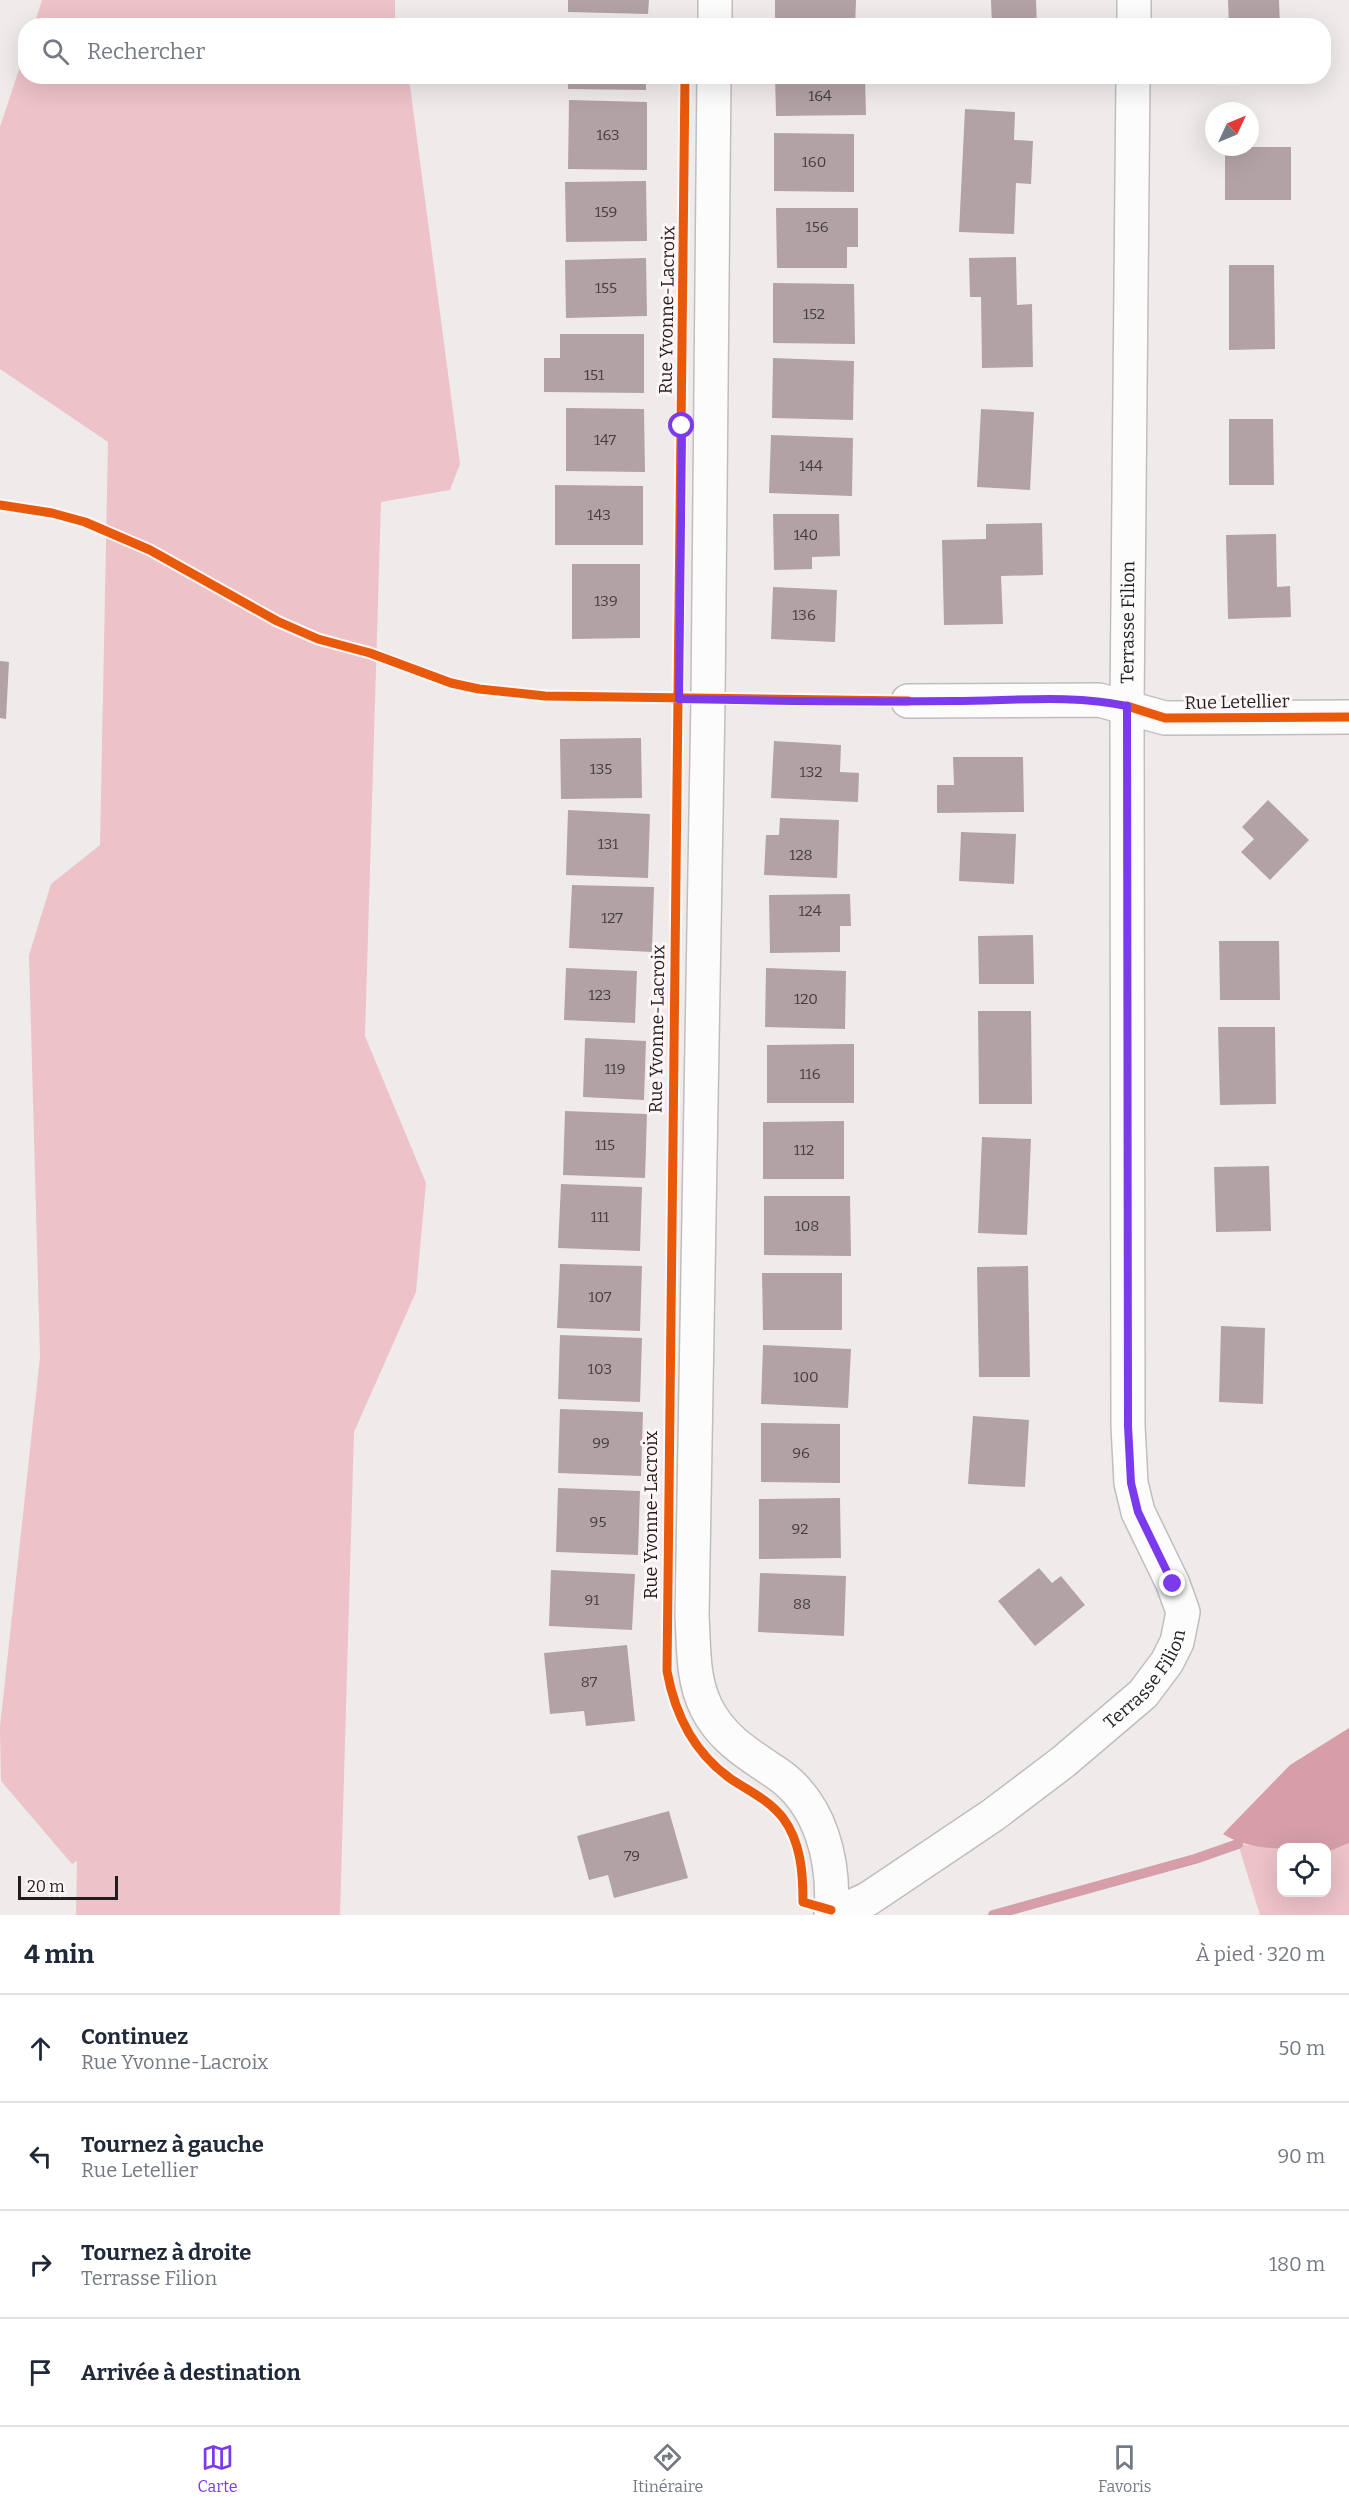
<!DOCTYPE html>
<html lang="fr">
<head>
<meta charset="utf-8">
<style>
  :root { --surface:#fff; --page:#f6f6f7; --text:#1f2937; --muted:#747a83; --line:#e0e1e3; --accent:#7c3aed }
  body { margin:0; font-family:Bitter,serif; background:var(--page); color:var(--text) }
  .controls { position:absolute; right:18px; bottom:18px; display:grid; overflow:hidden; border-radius:12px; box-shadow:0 6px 24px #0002 }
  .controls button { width:54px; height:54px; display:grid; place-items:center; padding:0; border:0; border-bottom:2px solid var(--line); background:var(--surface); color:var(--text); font:30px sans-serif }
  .compass { position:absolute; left:1205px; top:102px; width:54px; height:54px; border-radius:50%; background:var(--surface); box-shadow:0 6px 24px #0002; rotate:46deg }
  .scale { position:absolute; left:18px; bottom:15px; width:100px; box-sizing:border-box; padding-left:6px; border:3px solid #211d1e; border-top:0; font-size:16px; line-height:21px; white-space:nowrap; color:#211d1e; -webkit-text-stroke:4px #fff6f7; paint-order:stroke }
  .stop { position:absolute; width:18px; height:18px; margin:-14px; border:4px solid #7c3aed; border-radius:50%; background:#fff }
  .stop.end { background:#7c3aed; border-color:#fff; box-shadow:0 2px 6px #0008 }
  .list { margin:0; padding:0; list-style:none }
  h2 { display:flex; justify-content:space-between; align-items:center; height:78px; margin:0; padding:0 24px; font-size:26px }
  h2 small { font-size:20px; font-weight:400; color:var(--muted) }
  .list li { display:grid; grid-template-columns:39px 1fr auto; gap:18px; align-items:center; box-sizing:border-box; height:108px; padding:0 24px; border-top:2px solid var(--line) }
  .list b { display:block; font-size:22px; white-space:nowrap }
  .list p { margin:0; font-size:20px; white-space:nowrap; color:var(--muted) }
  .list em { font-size:20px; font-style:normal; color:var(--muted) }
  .icon { flex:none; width:33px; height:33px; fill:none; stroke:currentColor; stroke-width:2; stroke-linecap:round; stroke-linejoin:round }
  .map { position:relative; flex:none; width:1349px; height:1915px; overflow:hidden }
  .search { position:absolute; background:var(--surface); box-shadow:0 6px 24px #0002; left:18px; right:18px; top:18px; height:66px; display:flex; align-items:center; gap:15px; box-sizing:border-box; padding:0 21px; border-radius:24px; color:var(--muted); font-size:22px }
  .sheet { height:510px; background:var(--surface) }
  nav { display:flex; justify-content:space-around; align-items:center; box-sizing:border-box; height:84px; border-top:2px solid var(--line); background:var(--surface); font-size:16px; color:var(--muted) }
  nav a { display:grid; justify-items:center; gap:3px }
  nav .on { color:var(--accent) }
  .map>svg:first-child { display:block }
  .green { fill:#edc2c9 }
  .water { fill:#d59ea8 }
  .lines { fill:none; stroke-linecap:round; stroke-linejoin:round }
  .stream { stroke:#d59ea8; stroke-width:10 }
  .building { fill:#b2a2a5 }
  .minor-casing { stroke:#c1bdbd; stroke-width:36 }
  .minor { stroke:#fdfcfc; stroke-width:33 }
  .cycleway-casing { stroke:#fff6f7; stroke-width:13 }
  .cycleway { stroke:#e8590c; stroke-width:9 }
  .route { stroke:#7c3aed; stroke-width:8 }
  .labels { text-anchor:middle; stroke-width:6; stroke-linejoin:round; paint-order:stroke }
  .number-label { font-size:15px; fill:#453e40 }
  .street-label { font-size:18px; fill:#211d1e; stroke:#fff6f7 }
</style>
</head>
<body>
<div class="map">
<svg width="1349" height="1915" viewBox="0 0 1349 1915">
  <rect width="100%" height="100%" fill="#f0ebeb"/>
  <path class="green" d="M42 0H395V25H34Z
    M25 51 26 76H403L410 86 460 464 450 490 381 502 365 1036 426 1183 416 1292 354 1432 340 1915H76L77 1861 72 1864 1 1781 0 1727 40 1357 29 955 51 884 100 845 108 442 0 369V127Z
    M1349 1843V1915H1260L1238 1844 1281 1848 1282 1892H1326L1327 1852Z"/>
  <path class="water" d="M1349 1728V1843L1327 1852 1326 1848C1292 1848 1253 1853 1223 1834L1290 1765Z"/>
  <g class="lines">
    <path class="stream" d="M993 1915 1195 1859 1238 1844"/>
  </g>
  <path class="building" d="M568 0H649L648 14 568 12Z
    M775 0H856L855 26H775Z
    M991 0H1036L1037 26H992Z
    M1228 0H1279L1280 26H1229Z
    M568 76H646V90L568 89Z
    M775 76H865L866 115 776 116Z
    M569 100 647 102V170L568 169Z
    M965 109 1015 112 1014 140 1033 141 1031 184 1016 183 1014 234 959 232Z
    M774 133 854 134V192L774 191Z
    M1225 147H1291V200H1225Z
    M646 181 647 241 566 242 565 182Z
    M776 208H858V247H847V268H777Z
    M1016 257 1017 305 1032 304 1033 367 982 368 981 297H970L969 258Z
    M646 258 647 316 566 318 565 260Z
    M1229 265H1274L1275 349 1229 350Z
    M773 283 854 284 855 344 773 343Z
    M560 334H644V393L544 392V358H560Z
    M773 358 854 361 853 420 772 418Z
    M566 408 644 409 645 472 566 471Z
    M981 409 1034 412 1030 490 977 487Z
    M1229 419H1273L1274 485H1229Z
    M771 435 853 438 852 496 769 493Z
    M555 485 643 486V545H555Z
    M773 514H839L840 556 812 557V569L774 570Z
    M1042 523 1043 575 1001 576 1003 624 944 625 942 540 986 539V524Z
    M1276 534 1277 587 1290 586 1291 617 1228 619 1226 535Z
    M572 564H640V638L572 639Z
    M773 587 837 590 835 642 771 639Z
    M0 661 9 662 6 719 0 718Z
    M641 738 642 798 561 799 560 739Z
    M774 741 841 745 840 772 859 773 858 802 771 798Z
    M953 757H1023L1024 812 937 813V785H954Z
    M1268 800 1309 840 1270 880 1241 852 1254 839 1242 827Z
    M568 810 650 814 648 878 566 875Z
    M780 818 839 820 837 878 764 875 766 835H779Z
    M961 832 1016 834 1014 884 959 881Z
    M572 885 654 887 652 952 569 948Z
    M850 894 851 926H840V952L770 953 769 895Z
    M1033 935 1034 984H979L978 936Z
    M1219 941H1279L1280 1000H1220Z
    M566 968 637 971 635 1023 564 1020Z
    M766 968 846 971 845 1029 765 1027Z
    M978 1011H1031L1032 1104H979Z
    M1218 1027H1275L1276 1104 1220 1105Z
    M585 1038 646 1041 644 1100 583 1097Z
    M854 1044V1103H767V1045Z
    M565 1111 647 1114 645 1178 563 1175Z
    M844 1121V1179H763V1122Z
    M982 1137 1031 1139 1027 1235 978 1233Z
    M1269 1166 1271 1231 1216 1232 1214 1167Z
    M561 1184 642 1187 640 1251 558 1248Z
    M764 1196H850L851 1256 764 1255Z
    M560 1264 642 1266 640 1331 557 1328Z
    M1028 1266 1030 1377H979L977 1267Z
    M762 1273H842V1330H763Z
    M1221 1326 1265 1328 1263 1404 1219 1402Z
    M560 1335 642 1338 640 1402 558 1399Z
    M763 1345 851 1349 848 1408 761 1404Z
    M560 1409 643 1412 641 1476 558 1473Z
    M973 1416 1029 1420 1025 1487 968 1484Z
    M761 1423 840 1424V1483L761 1482Z
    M558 1488 640 1491 638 1555 556 1552Z
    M840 1498 841 1558 759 1559V1499Z
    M1039 1568 1052 1583 1061 1576 1085 1605 1035 1646 998 1601Z
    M551 1570 635 1574 632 1630 549 1626Z
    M760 1573 846 1576 844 1636 758 1632Z
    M627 1645 635 1721 586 1726 584 1711 550 1714 544 1653Z
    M669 1811 688 1878 614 1898 608 1875 589 1880 577 1836Z"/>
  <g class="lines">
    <g class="minor-casing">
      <g id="minor">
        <path d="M715 26V0"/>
        <path d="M1134 26V0"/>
        <path d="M714 76 708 700 692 1616C694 1646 692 1679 706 1707 721 1738 748 1754 775 1772 822 1803 835 1862 831 1915"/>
        <path d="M908 701 1099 700 1165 718 1349 717"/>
        <path id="s1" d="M831 1910 846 1909 868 1899 993 1815 1063 1762 1143 1694 1167 1662 1177 1642 1183 1612 1173 1584 1138 1512 1131 1483 1128 1426 1127 706 1133 76"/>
      </g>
    </g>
    <use href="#minor" class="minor"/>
    <g class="cycleway-casing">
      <path id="cycleway" d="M685 76 667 1671C675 1715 694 1753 731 1779 749 1791 769 1800 783 1818 801 1842 803 1873 803 1902L831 1910
        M0 505 52 513 85 522 150 550 277 621 318 639 370 653 451 683 479 689 545 696 908 701
        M1127 706 1165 718 1349 717"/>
    </g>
    <use href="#cycleway" class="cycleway"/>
  </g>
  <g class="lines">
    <path class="route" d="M682 426 679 699C771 701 862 702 954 701 1012 701 1071 694 1127 706L1128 1426 1131 1483 1138 1512 1173 1584"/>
  </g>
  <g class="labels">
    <g class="number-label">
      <text x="820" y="101">164</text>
      <text x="608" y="140">163</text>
      <text x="814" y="167">160</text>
      <text x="606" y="217">159</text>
      <text x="817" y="232">156</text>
      <text x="606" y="293">155</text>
      <text x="814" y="319">152</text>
      <text x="594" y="380">151</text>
      <text x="605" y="445">147</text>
      <text x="811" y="471">144</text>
      <text x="599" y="520">143</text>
      <text x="806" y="540">140</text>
      <text x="606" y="606">139</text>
      <text x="804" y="620">136</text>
      <text x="601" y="774">135</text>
      <text x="811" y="777">132</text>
      <text x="608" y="849">131</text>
      <text x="801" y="860">128</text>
      <text x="810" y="916">124</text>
      <text x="612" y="923">127</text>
      <text x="600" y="1000">123</text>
      <text x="806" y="1004">120</text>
      <text x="615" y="1074">119</text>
      <text x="810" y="1079">116</text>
      <text x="605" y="1150">115</text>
      <text x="804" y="1155">112</text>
      <text x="600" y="1222">111</text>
      <text x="807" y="1231">108</text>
      <text x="600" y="1302">107</text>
      <text x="600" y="1374">103</text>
      <text x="806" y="1382">100</text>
      <text x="601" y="1448">99</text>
      <text x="801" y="1458">96</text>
      <text x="598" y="1527">95</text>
      <text x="800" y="1534">92</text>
      <text x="592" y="1605">91</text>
      <text x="802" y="1609">88</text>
      <text x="589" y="1687">87</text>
      <text x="632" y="1861">79</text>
    </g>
    <g class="street-label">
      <text transform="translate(667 310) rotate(-89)" y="6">Rue Yvonne-Lacroix</text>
      <text dy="6" stroke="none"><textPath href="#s1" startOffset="1476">Terrasse Filion</textPath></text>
      <text transform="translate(1237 702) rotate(-1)" y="6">Rue Letellier</text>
      <text transform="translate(657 1029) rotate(-89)" y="6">Rue Yvonne-Lacroix</text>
      <text transform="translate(651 1515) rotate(-90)" y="6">Rue Yvonne-Lacroix</text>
      <text dy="6" stroke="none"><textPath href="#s1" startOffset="396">Terrasse Filion</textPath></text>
    </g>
  </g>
</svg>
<div class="controls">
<button><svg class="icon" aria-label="locate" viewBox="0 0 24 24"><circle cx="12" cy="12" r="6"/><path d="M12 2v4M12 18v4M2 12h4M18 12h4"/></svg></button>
</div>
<svg class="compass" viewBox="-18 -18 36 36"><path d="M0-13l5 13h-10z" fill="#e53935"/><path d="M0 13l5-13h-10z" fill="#747a83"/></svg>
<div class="scale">20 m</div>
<div class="stop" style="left:682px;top:426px"></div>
<div class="stop end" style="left:1173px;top:1584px"></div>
<div class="search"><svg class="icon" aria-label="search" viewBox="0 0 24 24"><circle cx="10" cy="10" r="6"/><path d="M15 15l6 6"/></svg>Rechercher</div>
</div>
<section class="sheet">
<h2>4 min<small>À pied · 320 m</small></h2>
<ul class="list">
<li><svg class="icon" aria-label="ahead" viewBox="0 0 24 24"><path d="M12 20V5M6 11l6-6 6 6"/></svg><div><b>Continuez</b><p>Rue Yvonne-Lacroix</p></div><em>50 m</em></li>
<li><svg class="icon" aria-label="left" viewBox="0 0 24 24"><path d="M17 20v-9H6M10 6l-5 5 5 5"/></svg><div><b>Tournez à gauche</b><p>Rue Letellier</p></div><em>90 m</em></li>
<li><svg class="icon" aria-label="right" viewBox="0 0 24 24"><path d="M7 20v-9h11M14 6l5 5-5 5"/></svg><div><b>Tournez à droite</b><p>Terrasse Filion</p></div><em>180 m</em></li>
<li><svg class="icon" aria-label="arrive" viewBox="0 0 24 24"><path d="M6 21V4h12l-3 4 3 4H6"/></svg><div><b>Arrivée à destination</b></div></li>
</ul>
</section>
<nav>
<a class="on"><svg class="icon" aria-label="map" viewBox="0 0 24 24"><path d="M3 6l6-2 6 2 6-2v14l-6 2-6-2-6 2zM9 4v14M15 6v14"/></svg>Carte</a>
<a><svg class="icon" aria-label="directions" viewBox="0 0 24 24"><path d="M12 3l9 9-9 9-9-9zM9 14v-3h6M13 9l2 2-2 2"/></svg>Itinéraire</a>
<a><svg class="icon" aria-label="saved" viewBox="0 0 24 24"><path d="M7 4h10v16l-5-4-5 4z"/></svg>Favoris</a>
</nav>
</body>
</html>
